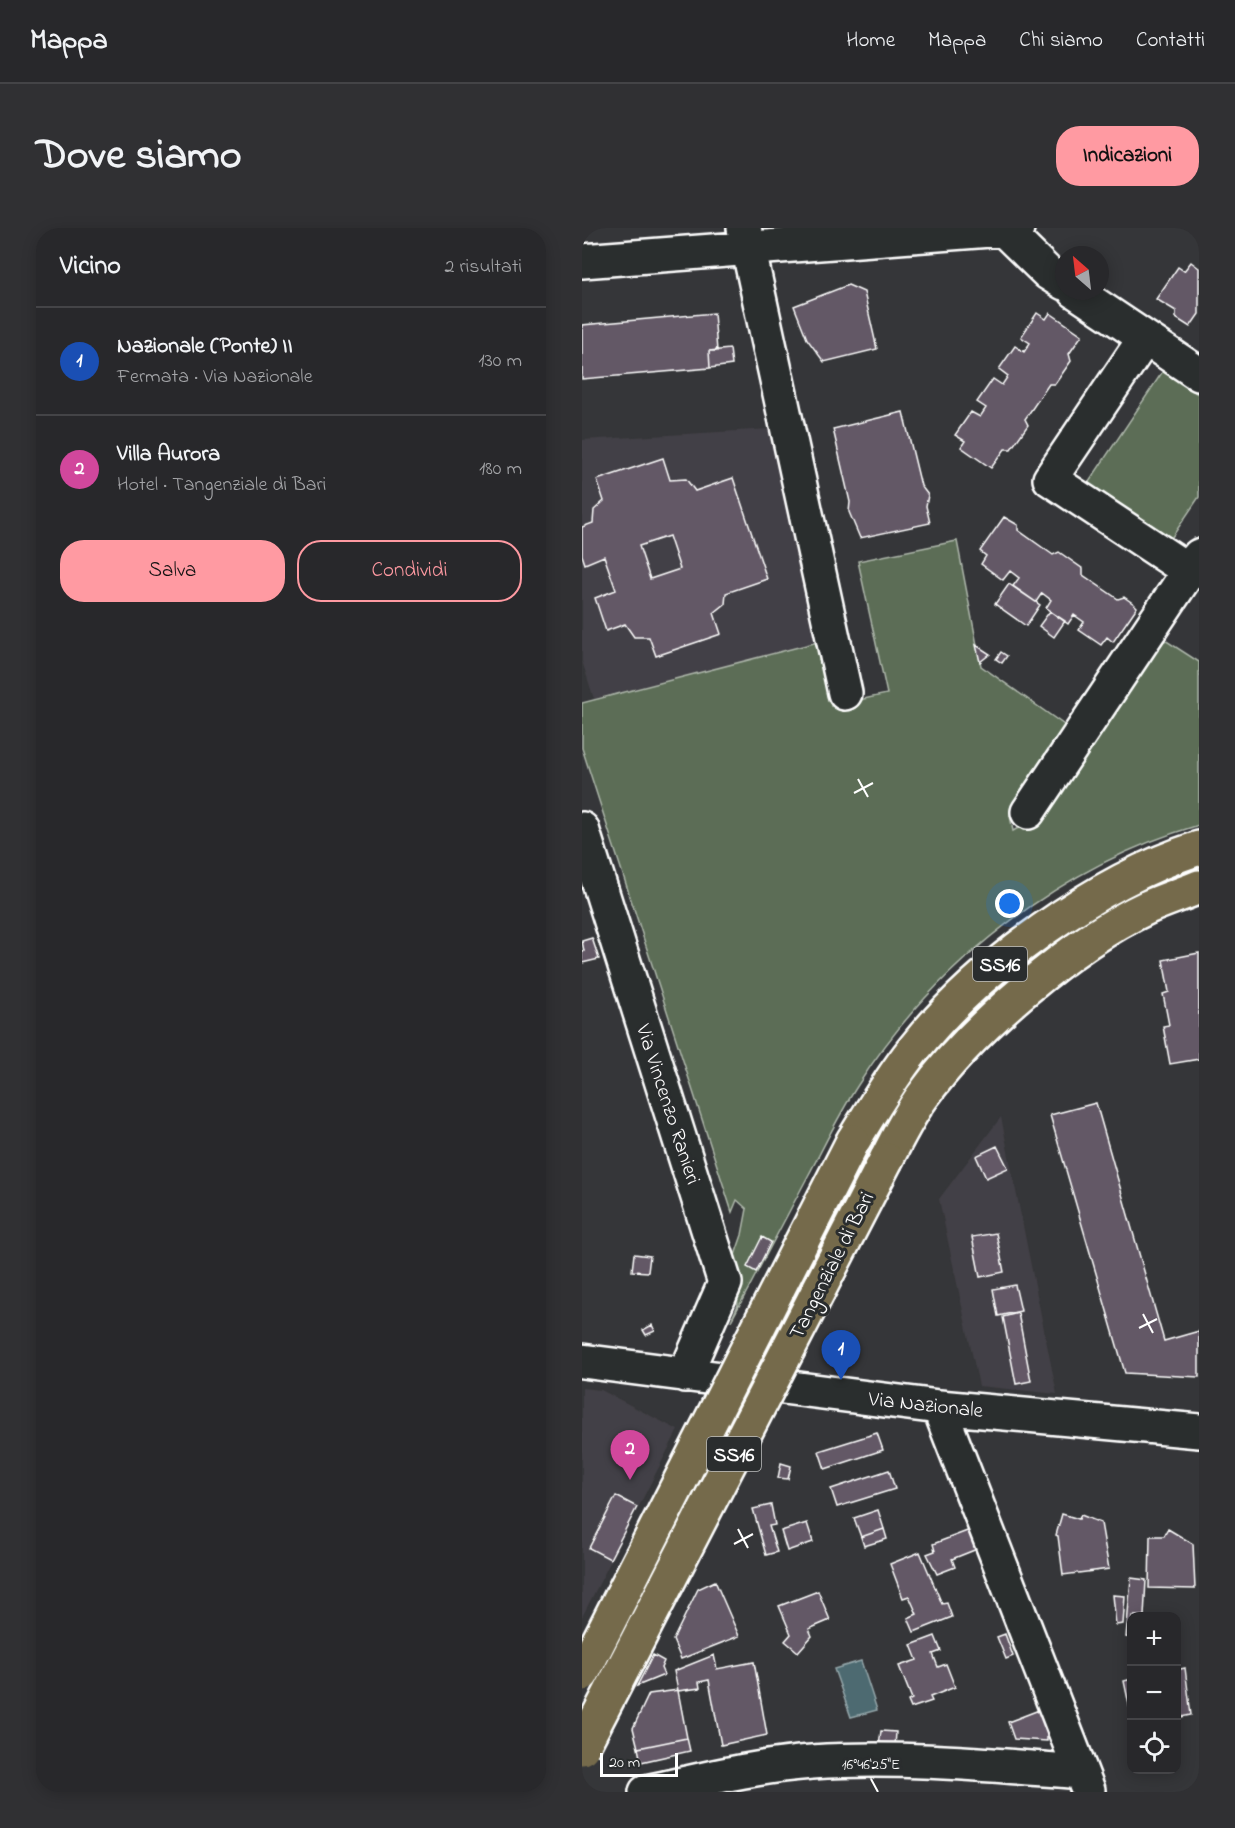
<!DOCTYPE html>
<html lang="it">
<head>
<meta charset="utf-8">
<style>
  :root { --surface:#28282b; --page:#303033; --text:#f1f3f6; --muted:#a5a6a9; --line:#444447; --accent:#ff9aa2 }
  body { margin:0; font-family:"Indie Flower",sans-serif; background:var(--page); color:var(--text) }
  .controls { position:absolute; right:18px; bottom:18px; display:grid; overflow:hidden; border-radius:12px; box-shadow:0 3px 15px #0003 }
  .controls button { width:54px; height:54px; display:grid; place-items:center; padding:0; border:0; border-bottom:2px solid var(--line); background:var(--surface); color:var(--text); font:30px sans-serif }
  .compass { position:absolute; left:473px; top:18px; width:54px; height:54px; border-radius:50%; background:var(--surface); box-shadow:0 3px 15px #0003; rotate:332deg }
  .scale { position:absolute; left:18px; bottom:15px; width:78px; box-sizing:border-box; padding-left:6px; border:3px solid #fff; border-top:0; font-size:16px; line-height:21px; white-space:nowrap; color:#fff; -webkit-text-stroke:4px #2a2d2e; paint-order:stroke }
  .you { position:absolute; left:428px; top:676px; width:21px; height:21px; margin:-15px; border:4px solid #fff; border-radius:50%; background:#1a73e8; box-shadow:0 0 0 9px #1a73e833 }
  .badge { display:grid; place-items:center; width:39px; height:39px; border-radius:50%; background:var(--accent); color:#fff; font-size:20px; font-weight:700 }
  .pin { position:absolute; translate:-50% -50px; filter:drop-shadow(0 2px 3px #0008) }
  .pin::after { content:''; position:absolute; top:32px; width:21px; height:18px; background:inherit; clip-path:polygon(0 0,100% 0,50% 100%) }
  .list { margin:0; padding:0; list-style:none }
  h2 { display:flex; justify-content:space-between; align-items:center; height:78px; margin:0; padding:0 24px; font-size:26px }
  h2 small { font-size:20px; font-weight:400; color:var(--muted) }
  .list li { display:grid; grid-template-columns:39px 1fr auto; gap:18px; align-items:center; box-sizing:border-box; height:108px; padding:0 24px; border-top:2px solid var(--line) }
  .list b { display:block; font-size:22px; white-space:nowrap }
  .list p { margin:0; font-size:20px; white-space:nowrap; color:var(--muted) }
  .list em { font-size:20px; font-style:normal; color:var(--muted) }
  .actions { display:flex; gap:12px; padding:18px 24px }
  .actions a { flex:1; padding:14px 0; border:2px solid var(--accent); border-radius:24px; text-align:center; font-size:21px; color:var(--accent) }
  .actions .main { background:var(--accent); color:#111 }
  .icon { flex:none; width:33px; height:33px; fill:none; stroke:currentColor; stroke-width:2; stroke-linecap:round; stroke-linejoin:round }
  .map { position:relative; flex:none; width:617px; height:1564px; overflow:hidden; border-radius:24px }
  header { display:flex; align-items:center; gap:36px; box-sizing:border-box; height:84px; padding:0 30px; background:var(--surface); border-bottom:2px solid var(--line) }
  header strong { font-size:28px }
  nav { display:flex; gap:33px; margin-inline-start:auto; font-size:21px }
  .intro { display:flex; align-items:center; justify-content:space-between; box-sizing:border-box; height:144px; padding:0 36px }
  h1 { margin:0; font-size:42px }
  .button { padding:15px 27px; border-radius:24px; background:var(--accent); color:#111; font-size:21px; font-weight:700 }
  main { display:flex; gap:36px; padding:0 36px }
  aside { flex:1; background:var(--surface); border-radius:24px; box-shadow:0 3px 15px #0003 }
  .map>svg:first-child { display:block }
  .built { fill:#434046 }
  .green { fill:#5b6d56; stroke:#adb6aa; stroke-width:1.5 }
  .water { fill:#4d6b71; stroke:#94a6aa; stroke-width:1.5 }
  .building { fill:#635866; stroke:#fff; stroke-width:1.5; fill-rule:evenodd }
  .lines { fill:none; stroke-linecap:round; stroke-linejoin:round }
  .minor-casing { stroke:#fff; stroke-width:38 }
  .highway-casing { stroke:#fff; stroke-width:38 }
  .minor { stroke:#2a2d2e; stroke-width:33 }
  .highway { stroke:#746b4b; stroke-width:33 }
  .highway-bridge-casing { stroke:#fff; stroke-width:38; stroke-linecap:butt }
  .highway-bridge { stroke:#746b4b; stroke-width:33 }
  .ticks { fill:none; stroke:#fff; stroke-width:2 }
  .labels { text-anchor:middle; stroke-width:6; stroke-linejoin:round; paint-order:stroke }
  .shield { fill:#2a2d2e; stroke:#bfc0c0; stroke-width:1.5 }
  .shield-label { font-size:20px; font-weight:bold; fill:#fff }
  .street-label { font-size:21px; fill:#fff; stroke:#2a2d2e }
  .ticks-label { font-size:15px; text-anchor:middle; fill:#fff; stroke:#2a2d2e; stroke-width:6; stroke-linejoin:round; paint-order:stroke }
</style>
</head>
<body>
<header>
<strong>Mappa</strong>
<nav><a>Home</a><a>Mappa</a><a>Chi siamo</a><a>Contatti</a></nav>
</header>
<div class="intro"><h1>Dove siamo</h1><a class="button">Indicazioni</a></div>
<main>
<aside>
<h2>Vicino<small>2 risultati</small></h2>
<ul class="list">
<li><span class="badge" style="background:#1a4fb4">1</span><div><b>Nazionale (Ponte) II</b><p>Fermata · Via Nazionale</p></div><em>130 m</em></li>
<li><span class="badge" style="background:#d1479c">2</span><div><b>Villa Aurora</b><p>Hotel · Tangenziale di Bari</p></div><em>180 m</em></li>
</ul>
<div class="actions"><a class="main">Salva</a><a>Condividi</a></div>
</aside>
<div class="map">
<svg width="617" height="1564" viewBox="0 0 617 1564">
  <rect width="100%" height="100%" fill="#353639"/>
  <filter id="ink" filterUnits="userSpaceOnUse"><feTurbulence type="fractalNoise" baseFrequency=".0167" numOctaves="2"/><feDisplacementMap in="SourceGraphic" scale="12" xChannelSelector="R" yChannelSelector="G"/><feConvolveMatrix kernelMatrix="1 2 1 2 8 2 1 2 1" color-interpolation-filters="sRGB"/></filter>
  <g filter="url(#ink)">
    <path class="built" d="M189 201 236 414 12 471 0 433V212Z
      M419 889 475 1166 397 1158 357 971Z
      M0 1160 19 1162 96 1202 0 1389Z"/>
    <path class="green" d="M581 143 617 167V269L588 312 505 257Z
      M375 313 399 438 485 499 428 588 431 603 461 586 569 426 583 412 617 434V597C479 637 353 736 276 857 257 886 242 918 226 948 200 997 175 1045 149 1093L156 1077 152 1030 160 1007 165 981 155 972 150 984 0 520V475L236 414 249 478 305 466 276 333Z"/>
    <path class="water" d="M279 1433 295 1482 269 1489 252 1441Z"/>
    <path class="building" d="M609 34 617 40V86L608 99 594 90V83L574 71 596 39 602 43Z
      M266 57 282 64 295 121 242 134 225 111 212 78Z
      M132 85 135 123H127L128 140 0 151V97Z
      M455 85 464 91 468 85 500 107 487 126 489 133 473 156H467L443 191 446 197 429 221H423L409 240 379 219 383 213 373 207 389 184 398 189 404 180 395 174 411 151 420 157 426 148 417 141 433 118 442 124 448 115 439 109Z
      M148 121 150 137 128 140 127 123Z
      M321 184 339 258 346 267 344 278 348 295 278 310 267 284 268 274 251 201Z
      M81 230 88 252 104 251 113 263 151 250 185 351 144 365 143 376 132 385 139 406 74 428 67 409H52L43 396 24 403 13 370 34 362 22 328 3 336 0 327V299L11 295 12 282 22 273 15 252ZM87 308 98 341 68 351 57 318Z
      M422 289 436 297V302L471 327 477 324 501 341V347L536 371 542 369 552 376 555 379 531 414 525 409 519 417 497 402 502 394 492 387 486 396 464 380 469 372 460 365 454 374 431 358 437 350 428 343 421 352 399 336 404 328 398 323Z
      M427 356 458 377 444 398 413 376Z
      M468 383 483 393 472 409 457 398Z
      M394 417 408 426 398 434Z
      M419 424 425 428 420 435 414 431Z
      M10 710 17 731 0 735V723H2L0 713Z
      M617 725V831L588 836 581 798 587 797 581 766 587 764 581 732Z
      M514 875 582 1113 617 1103V1149L543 1145 468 887Z
      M415 918 426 940 404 950 394 928Z
      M414 1005 422 1044 398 1049 390 1009Z
      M180 1009 189 1014 174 1044 165 1039Z
      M52 1026 68 1028 66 1044 50 1043Z
      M433 1057 439 1083 416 1088 411 1061Z
      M436 1085 449 1153 434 1156 421 1089Z
      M70 1097 73 1103 64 1107 61 1102Z
      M295 1205 301 1222 243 1241 237 1223Z
      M199 1235 209 1238 206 1251 196 1250Z
      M307 1242 313 1261 255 1279 249 1261Z
      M34 1268 55 1279 28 1331 7 1320Z
      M189 1277 193 1297 187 1298 195 1324 184 1327 171 1281Z
      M296 1282 302 1301 279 1309 272 1290Z
      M480 1286 497 1291 499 1287 519 1295 527 1341 481 1347 476 1308 474 1307Z
      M225 1295 231 1314 205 1323 199 1303Z
      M302 1301 305 1311 282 1318 279 1309Z
      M586 1301 611 1316 613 1361 567 1360 568 1308H582Z
      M388 1302 395 1321 370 1331 373 1339 355 1346 345 1326 353 1323 351 1316Z
      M338 1324 360 1376 365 1375 370 1389 332 1404 326 1390 335 1386 327 1368 321 1370 308 1336Z
      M549 1350 564 1352 562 1388H550V1410L544 1409Z
      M133 1353 157 1408 99 1431 91 1412 116 1361Z
      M236 1363 248 1392 227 1401 230 1408 216 1424 203 1413 209 1406 197 1378Z
      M531 1367 543 1368 541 1396 534 1397Z
      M423 1406 431 1428 424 1431 415 1409Z
      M353 1408 359 1423 351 1426 356 1439 364 1436 373 1459 348 1469 350 1473 329 1480 326 1473 330 1471 317 1438 335 1432 329 1417Z
      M71 1427 82 1433 79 1440 82 1447 55 1458Z
      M132 1427 135 1441 172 1434 185 1507 139 1517 127 1452 117 1454 118 1460 96 1463 105 1510 56 1520 51 1500 67 1466 96 1462 92 1443Z
      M603 1440 609 1487 594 1490V1442Z
      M550 1451V1486H549L542 1453Z
      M457 1482 465 1504V1513L432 1511 426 1494Z
      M299 1503 314 1504 313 1519 297 1518Z
      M105 1510 108 1523 59 1534 56 1520Z"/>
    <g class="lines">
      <g class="minor-casing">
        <path id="minor" d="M162 0 263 465
          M422 2 466 45 482 55
          M0 33 435 0
          M493 63 617 146
          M563 110 468 251 607 343
          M446 584 617 328
          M0 601 143 1055 103 1147
          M0 1133 357 1179 617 1203
          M357 1179 506 1562
          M64 1564C119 1552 174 1538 230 1534 320 1528 409 1537 499 1544"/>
      </g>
      <g class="highway-casing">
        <path id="highway" d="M271 913C290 882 308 851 331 822 397 738 515 653 617 620
          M304 932C315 911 326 888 340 869 389 801 489 715 566 679 582 672 600 666 617 659"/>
      </g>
      <use href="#minor" class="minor"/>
      <use href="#highway" class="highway"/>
      <g class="highway-bridge-casing">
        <path id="highway-bridge" d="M0 1446 271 913
          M0 1520 304 932"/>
      </g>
      <use href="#highway-bridge" class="highway-bridge"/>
    </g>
  </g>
  <path class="ticks" d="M276 551 286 569M272 565 291 555M561 1086 571 1105M557 1100 575 1091M156 1301 166 1320M152 1316 171 1306M289 1551 296 1564"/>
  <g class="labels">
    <g class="shield">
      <rect x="391" y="719" width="54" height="34" rx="4.5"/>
      <rect x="125" y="1209" width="54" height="34" rx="4.5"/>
    </g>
    <g class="shield-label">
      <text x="418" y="743">SS16</text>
      <text x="152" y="1233">SS16</text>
    </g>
    <g class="street-label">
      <text transform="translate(87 876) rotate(72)" y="7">Via Vincenzo Ranieri</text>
      <text transform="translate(249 1037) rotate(-63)" y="7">Tangenziale di Bari</text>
      <text transform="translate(344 1176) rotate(6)" y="7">Via Nazionale</text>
    </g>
  </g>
  <g class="ticks-label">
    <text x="289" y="1541">16°46'25"E</text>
  </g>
</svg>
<div class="controls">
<button>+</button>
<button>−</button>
<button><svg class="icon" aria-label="locate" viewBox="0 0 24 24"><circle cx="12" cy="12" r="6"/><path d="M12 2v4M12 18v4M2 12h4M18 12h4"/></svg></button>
</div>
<svg class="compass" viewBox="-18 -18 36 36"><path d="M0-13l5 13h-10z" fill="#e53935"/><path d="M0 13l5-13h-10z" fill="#a5a6a9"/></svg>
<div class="scale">20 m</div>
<div class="you"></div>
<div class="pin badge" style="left:259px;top:1152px;background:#1a4fb4">1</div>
<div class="pin badge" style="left:48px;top:1252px;background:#d1479c">2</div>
</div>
</main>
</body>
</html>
